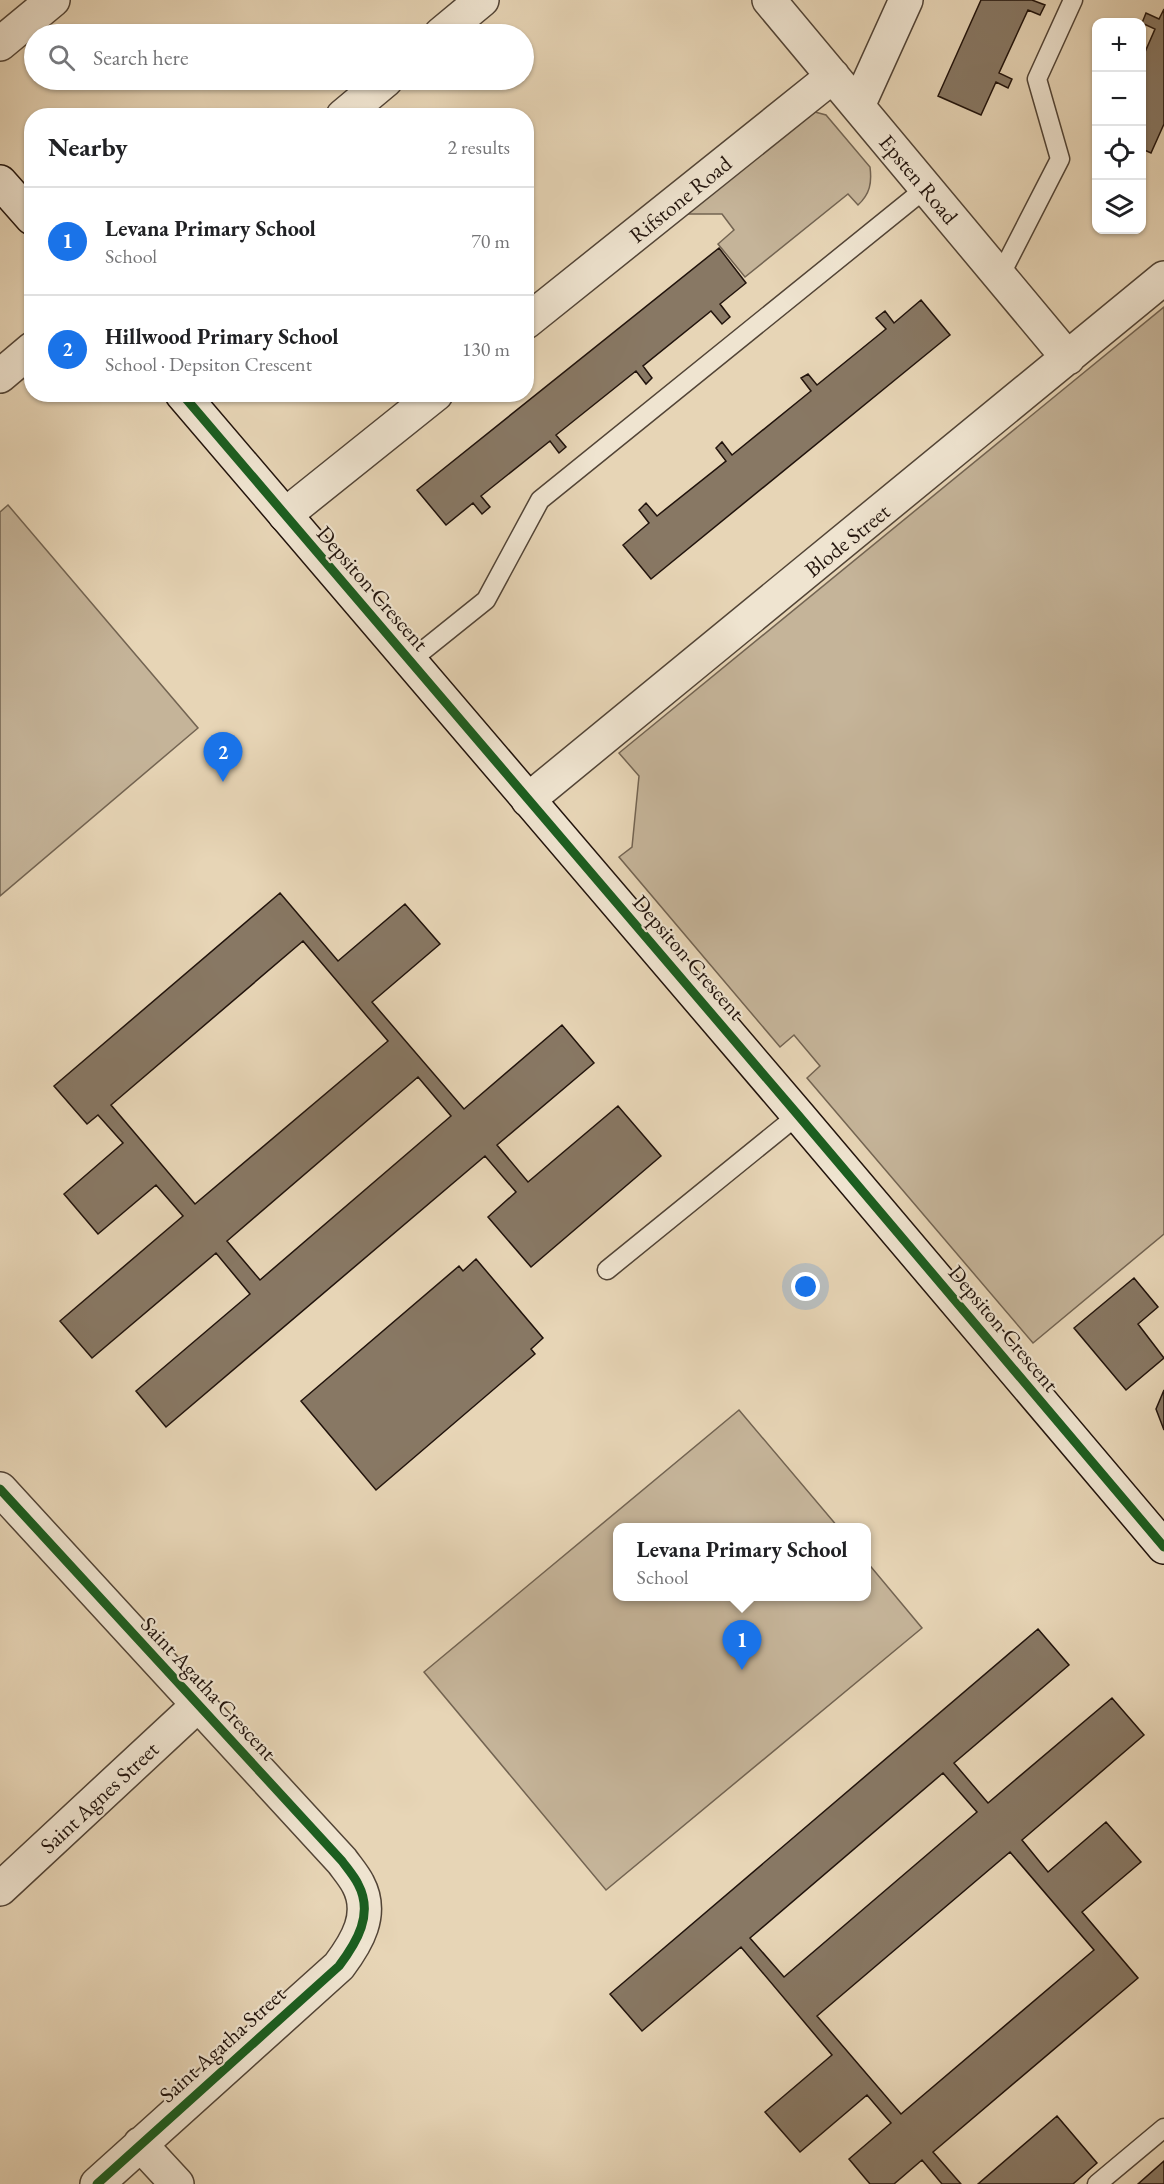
<!DOCTYPE html>
<html lang="en">
<head>
<meta charset="utf-8">
<style>
  :root { --surface:#fff; --page:#f6f6f6; --text:#202124; --muted:#757577; --line:#e0e0e0; --accent:#1a73e8 }
  body { margin:0; font-family:"EB Garamond",serif; background:var(--page); color:var(--text) }
  .controls { position:absolute; right:18px; top:18px; display:grid; overflow:hidden; border-radius:12px; box-shadow:0 2px 4px #0004 }
  .controls button { width:54px; height:54px; display:grid; place-items:center; padding:0; border:0; border-bottom:2px solid var(--line); background:var(--surface); color:var(--text); font:30px sans-serif }
  .you { position:absolute; left:806px; top:1287px; width:21px; height:21px; margin:-15px; border:4px solid #fff; border-radius:50%; background:#1a73e8; box-shadow:0 0 0 9px #1a73e833 }
  .badge { display:grid; place-items:center; width:39px; height:39px; border-radius:50%; background:var(--accent); color:#fff; font-size:20px; font-weight:700 }
  .pin { position:absolute; translate:-50% -50px; filter:drop-shadow(0 2px 3px #0008) }
  .pin::after { content:''; position:absolute; top:32px; width:21px; height:18px; background:inherit; clip-path:polygon(0 0,100% 0,50% 100%) }
  .popup { position:absolute; left:613px; top:1523px; width:258px; height:78px; box-sizing:border-box; display:grid; place-content:center; border-radius:12px; background:var(--surface); filter:drop-shadow(0 2px 4px #0005); font-size:20px; white-space:nowrap; color:var(--muted) }
  .popup b { font-size:22px; color:var(--text) }
  .popup::after { content:''; position:absolute; left:50%; top:100%; margin-left:-12px; border:12px solid transparent; border-top-color:var(--surface) }
  .list { margin:0; padding:0; list-style:none }
  h2 { display:flex; justify-content:space-between; align-items:center; height:78px; margin:0; padding:0 24px; font-size:26px }
  h2 small { font-size:20px; font-weight:400; color:var(--muted) }
  .list li { display:grid; grid-template-columns:39px 1fr auto; gap:18px; align-items:center; box-sizing:border-box; height:108px; padding:0 24px; border-top:2px solid var(--line) }
  .list b { display:block; font-size:22px; white-space:nowrap }
  .list p { margin:0; font-size:20px; white-space:nowrap; color:var(--muted) }
  .list em { font-size:20px; font-style:normal; color:var(--muted) }
  .icon { flex:none; width:33px; height:33px; fill:none; stroke:currentColor; stroke-width:2; stroke-linecap:round; stroke-linejoin:round }
  .map { position:relative; flex:none; width:1164px; height:2184px; overflow:hidden }
  .search { position:absolute; background:var(--surface); box-shadow:0 2px 4px #0004; left:24px; top:24px; width:510px; height:66px; display:flex; align-items:center; gap:15px; box-sizing:border-box; padding:0 21px; border-radius:33px; color:var(--muted); font-size:22px }
  .panel { position:absolute; background:var(--surface); box-shadow:0 2px 4px #0004; left:24px; top:108px; width:510px; height:294px; border-radius:24px }
  .map>svg:first-child { display:block }
  .green { fill:#c5b499; stroke:#736452; stroke-width:1.5 }
  .building { fill:#887864; stroke:#21130c; stroke-width:1.5; fill-rule:evenodd }
  .lines { fill:none; stroke-linecap:round; stroke-linejoin:round }
  .lane-casing { stroke:#524436; stroke-width:21 }
  .street-casing { stroke:#524436; stroke-width:36 }
  .secondary-casing { stroke:#21130c; stroke-width:36 }
  .lane { stroke:#efe4d0; stroke-width:18 }
  .street { stroke:#efe4d0; stroke-width:33 }
  .secondary { stroke:#efe4d0; stroke-width:33 }
  .cycleway-casing { stroke:#efe4d0; stroke-width:13 }
  .cycleway { stroke:#1b5e20; stroke-width:9 }
  .labels { text-anchor:middle; stroke-width:4.5; stroke-linejoin:round; paint-order:stroke }
  .street-label { font-size:22px; fill:#21130c; stroke:#efe4d0 }
</style>
</head>
<body>
<div class="map">
<svg width="1164" height="2184" viewBox="0 0 1164 2184">
  <rect width="100%" height="100%" fill="#e7d5b6"/>
  <filter id="stains"><feTurbulence type="fractalNoise" baseFrequency=".00333" numOctaves="4"/><feColorMatrix values="0 0 0 0 .2 0 0 0 0 .09 0 0 0 0 .02 0 0 0 .5 -.17"/></filter>
  <radialGradient id="worn" r=".72"><stop offset=".6" stop-color="#630" stop-opacity="0"/><stop offset="1" stop-color="#630" stop-opacity=".3"/></radialGradient>
  <path class="green" d="M815 112 826 115 870 167C872 183 870 194 858 205L848 194 745 277 718 244 734 230 722 214H684Z
    M1164 307V1234L1033 1343 807 1078 820 1066 794 1035 780 1047 619 857 632 847 639 776 619 753Z
    M8 505 198 728 0 896V512Z
    M739 1410 838 1527 618 1528V1596H867V1562L922 1628 606 1890 424 1672Z"/>
  <path class="building" d="M981 0H1032L1045 5 1040 15 1028 10 999 73 1012 79 1008 88 996 82 981 115 938 96Z
    M1164 9V124L1151 153 1142 149V59L1155 29 1142 23 1146 13 1159 19Z
    M719 248 746 283 720 304 730 317 722 324 711 311 643 366 652 378 646 384 636 371 556 435 566 447 559 453 550 441 481 496 490 507 482 514 473 503 446 525 417 490Z
    M921 300 950 335 651 579 623 545 649 523 639 510 646 503 657 516 726 461 716 448 722 442 732 455 811 391 801 378 808 374 817 385 886 329 876 318 885 311 894 323Z
    M280 893 338 961 405 904 440 944 372 1002 464 1109 562 1025 594 1063 497 1145 528 1182 618 1106 661 1156 531 1267 488 1217 516 1192 485 1156 166 1427 136 1391 250 1294 216 1253 92 1358 60 1321 183 1216 156 1185 98 1234 64 1194 123 1143 98 1115 87 1124 54 1086ZM303 941 388 1041 195 1204 111 1105ZM418 1077 451 1116 260 1280 227 1241Z
    M476 1259 543 1338 531 1349 535 1354 376 1490 301 1401 459 1266 463 1271Z
    M1134 1278 1158 1307 1138 1324 1164 1358 1126 1390 1074 1328Z
    M1164 1390V1430L1156 1409Z
    M1038 1629 1069 1665 954 1763 988 1803 1112 1698 1144 1735 1022 1840 1048 1872 1106 1822 1141 1862 1082 1912 1138 1978 933 2152 961 2184H942L922 2160 894 2184H870L849 2159 891 2123 867 2095 800 2152 765 2112 832 2055 741 1947 642 2031 610 1994ZM943 1773 977 1812 784 1977 750 1938ZM1010 1852 1094 1950 901 2114 817 2016Z
    M1057 2116 1097 2163 1073 2184H978Z
    M1164 2161V2184H1138Z"/>
  <g class="lines">
    <g class="lane-casing">
      <path id="lane" d="M1000 276 1060 159 1037 79 1073 0
        M410 661 486 600 540 500 926 188
        M607 1270 798 1115
        M1097 2184 1164 2128"/>
    </g>
    <g class="street-casing">
      <path id="street" d="M769 0 1068 358
        M441 34 482 0
        M0 44 53 0
        M858 106 906 0
        M343 116 386 80
        M526 322 833 76
        M0 376 32 349
        M285 515 436 394
        M528 800 1164 278
        M0 1489 342 1861C347 1868 354 1876 358 1884 374 1914 357 1942 339 1966L97 2184
        M0 1889 198 1705
        M140 2144 177 2184"/>
    </g>
    <g class="secondary-casing">
      <path id="secondary" d="M0 182 32 218
        M182 394 798 1115 1164 1547"/>
    </g>
    <use href="#lane" class="lane"/>
    <use href="#street" class="street"/>
    <use href="#secondary" class="secondary"/>
    <g class="cycleway-casing">
      <path id="cycleway" d="M182 394 798 1115 1164 1547
        M0 1489 342 1861C347 1868 354 1876 358 1884 374 1914 357 1942 339 1966L97 2184"/>
    </g>
    <use href="#cycleway" class="cycleway"/>
  </g>
  <g class="labels">
    <g class="street-label">
      <text transform="translate(919 179) rotate(50)" y="8">Epsten Road</text>
      <text transform="translate(680 199) rotate(-39)" y="8">Rifstone Road</text>
      <text transform="translate(847 540) rotate(-39)" y="8">Blode Street</text>
      <text transform="translate(373 588) rotate(49)" y="8">Depsiton Crescent</text>
      <text transform="translate(689 957) rotate(49)" y="8">Depsiton Crescent</text>
      <text transform="translate(1004 1328) rotate(50)" y="8">Depsiton Crescent</text>
      <text transform="translate(209 1688) rotate(47)" y="8">Saint Agatha Crescent</text>
      <text transform="translate(99 1797) rotate(-43)" y="8">Saint Agnes Street</text>
      <text transform="translate(222 2044) rotate(-42)" y="8">Saint Agatha Street</text>
    </g>
  </g>
  <rect width="100%" height="100%" filter="url(#stains)"/>
  <rect width="100%" height="100%" fill="url(#worn)"/>
</svg>
<div class="controls">
<button>+</button>
<button>−</button>
<button><svg class="icon" aria-label="locate" viewBox="0 0 24 24"><circle cx="12" cy="12" r="6"/><path d="M12 2v4M12 18v4M2 12h4M18 12h4"/></svg></button>
<button><svg class="icon" aria-label="layers" viewBox="0 0 24 24"><path d="M12 4l9 5-9 5-9-5zM3 14l9 5 9-5"/></svg></button>
</div>
<div class="you"></div>
<div class="pin badge" style="left:742px;top:1670px">1</div>
<div class="popup"><b>Levana Primary School</b>School</div>
<div class="pin badge" style="left:223px;top:782px">2</div>
<div class="search"><svg class="icon" aria-label="search" viewBox="0 0 24 24"><circle cx="10" cy="10" r="6"/><path d="M15 15l6 6"/></svg>Search here</div>
<section class="panel">
<h2>Nearby<small>2 results</small></h2>
<ul class="list">
<li><span class="badge">1</span><div><b>Levana Primary School</b><p>School</p></div><em>70 m</em></li>
<li><span class="badge">2</span><div><b>Hillwood Primary School</b><p>School · Depsiton Crescent</p></div><em>130 m</em></li>
</ul>
</section>
</div>
</body>
</html>
